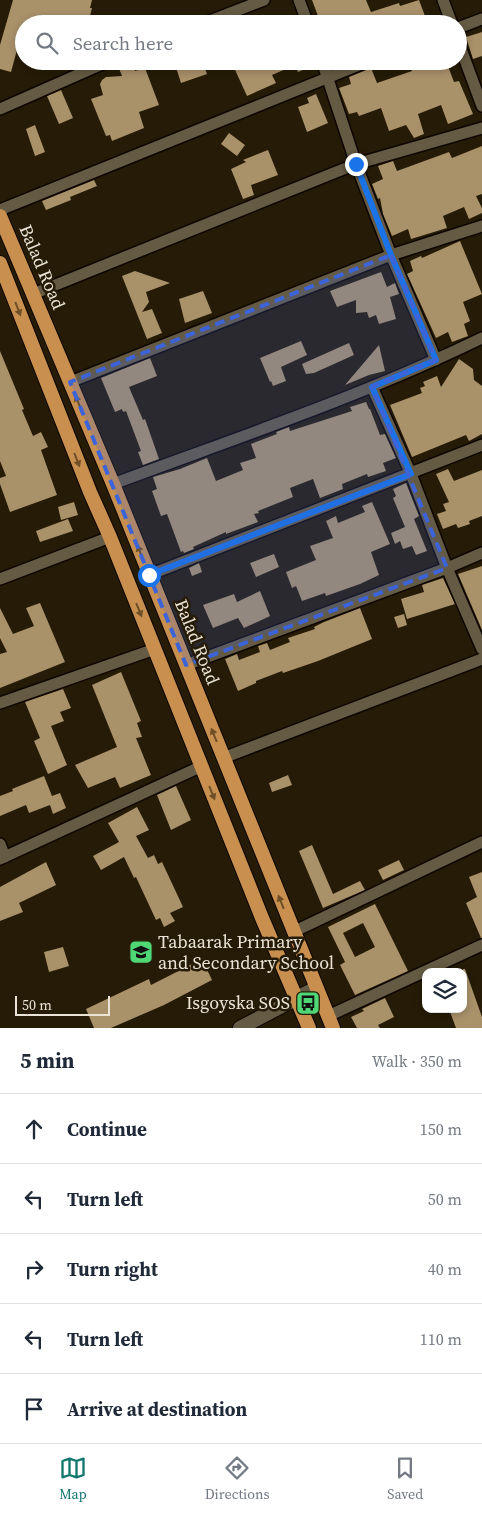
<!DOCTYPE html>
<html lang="en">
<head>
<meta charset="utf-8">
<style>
  :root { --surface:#fff; --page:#f2f2f3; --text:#1f2937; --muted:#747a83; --line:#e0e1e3; --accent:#0f766e }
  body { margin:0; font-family:"Source Serif 4",serif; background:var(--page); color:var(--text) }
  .controls { position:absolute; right:15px; bottom:15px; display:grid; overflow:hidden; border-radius:10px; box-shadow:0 2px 8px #0003 }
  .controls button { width:45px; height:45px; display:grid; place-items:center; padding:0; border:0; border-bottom:1px solid var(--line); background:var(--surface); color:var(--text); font:25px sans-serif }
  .scale { position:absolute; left:15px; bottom:12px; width:95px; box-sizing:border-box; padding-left:5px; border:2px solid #eae3d6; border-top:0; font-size:14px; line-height:18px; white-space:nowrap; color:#eae3d6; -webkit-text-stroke:4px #251b06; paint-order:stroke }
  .stop { position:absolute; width:15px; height:15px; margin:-11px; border:4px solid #1a73e8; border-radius:50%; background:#fff }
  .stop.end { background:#1a73e8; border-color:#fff; box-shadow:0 1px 5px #0008 }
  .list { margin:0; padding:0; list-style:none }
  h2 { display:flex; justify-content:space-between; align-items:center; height:65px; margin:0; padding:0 20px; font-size:21px }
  h2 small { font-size:16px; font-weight:400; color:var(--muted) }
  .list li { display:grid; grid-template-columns:32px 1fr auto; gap:15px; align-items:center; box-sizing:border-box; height:70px; padding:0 20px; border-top:1px solid var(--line) }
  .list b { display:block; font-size:19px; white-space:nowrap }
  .list em { font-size:16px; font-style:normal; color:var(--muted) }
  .icon { flex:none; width:28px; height:28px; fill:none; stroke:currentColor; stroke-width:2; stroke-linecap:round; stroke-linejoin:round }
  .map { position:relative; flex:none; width:482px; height:1028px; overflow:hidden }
  .search { position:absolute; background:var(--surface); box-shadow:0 2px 8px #0003; left:15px; right:15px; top:15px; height:55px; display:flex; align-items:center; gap:12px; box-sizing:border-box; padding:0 18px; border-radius:28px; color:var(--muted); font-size:19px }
  .sheet { height:415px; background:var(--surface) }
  nav { display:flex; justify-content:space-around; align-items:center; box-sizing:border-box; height:70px; border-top:1px solid var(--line); background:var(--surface); font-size:14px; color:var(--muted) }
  nav a { display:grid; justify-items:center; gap:2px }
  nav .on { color:var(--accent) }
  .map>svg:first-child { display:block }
  .building { fill:#a9916a; fill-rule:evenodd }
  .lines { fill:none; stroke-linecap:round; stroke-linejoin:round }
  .minor-casing { stroke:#0e0600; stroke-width:14 }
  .tertiary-casing { stroke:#0e0600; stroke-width:16 }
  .trunk-casing { stroke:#0e0600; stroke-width:16 }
  .minor { stroke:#655a43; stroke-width:11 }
  .tertiary { stroke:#655a43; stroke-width:14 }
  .trunk { stroke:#c88f4f; stroke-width:14 }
  .oneway { fill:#6e4f27 }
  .route { stroke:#1a73e8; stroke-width:6 }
  .marked { fill:#3c64d8; fill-opacity:0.2; stroke:#3c64d8; stroke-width:4; stroke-dasharray:10 6; stroke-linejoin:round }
  .labels { text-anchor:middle; stroke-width:5; stroke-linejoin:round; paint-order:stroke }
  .street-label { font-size:18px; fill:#eae3d6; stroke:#251b06 }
  .poi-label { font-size:18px; fill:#eae3d6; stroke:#251b06; text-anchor:start }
</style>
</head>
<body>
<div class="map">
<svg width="482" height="1028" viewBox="0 0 482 1028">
  <rect width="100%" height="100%" fill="#251b06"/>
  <path class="building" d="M13 0H92L90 8H92L88 24H24L11 72 0 69V45Z
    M312 0H366L371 12 399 3 400 6 419 0 428 24H410L407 15 383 24H321Z
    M482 32V56L473 59 466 37Z
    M131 61 135 71 145 68 159 105 139 112 144 128 112 141 110 135 106 136 91 99 103 95 100 84 102 80 106 77 122 76 118 66Z
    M174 61H202L207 74 181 83Z
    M231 61H315V65L298 72 295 65 272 75 276 83 247 96Z
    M418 61H446L454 82 459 81 473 114 448 124 441 105 418 114 424 134 414 138 406 125 389 131 381 108 359 116 357 112 349 114 339 88 351 84 349 77 371 68 377 83 412 71 409 65Z
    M61 90 73 118 59 124 47 96Z
    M316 94 328 123 307 132 298 107 309 103 307 98Z
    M35 125 45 152 35 156 26 129Z
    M229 133 245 145 237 156 221 144Z
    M482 146V194L476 196 482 208V213L469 219 464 207 443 216 447 228 411 239 408 229 392 236 383 214 380 198 378 199 372 184 383 179 378 166 393 161 397 171 449 152 452 158Z
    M268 150 278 175 251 185 254 195 243 199 231 169 246 162 243 160Z
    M94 180 97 186 70 197 71 200 46 210 42 201Z
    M460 241 482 294 463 302 470 321 464 324 468 336 452 342 448 332 436 338 407 274 413 271 410 261 421 256 422 258Z
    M135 271 170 283 146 292 149 302 142 312 152 309 162 333 147 339 122 276Z
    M381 272 387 287 395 283 399 294 390 297 396 319 379 324 376 315 369 318 367 312 356 313V300L337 307 330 291Z
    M203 291 212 313 185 323 179 299Z
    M301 341 307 355 281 367 286 381 273 386 271 381 270 382 260 358Z
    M349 343 354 355 314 373 306 374 302 364Z
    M379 345 385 371 369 375 345 385Z
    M0 351 24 409 22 410 33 436 41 432 48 447 41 450 57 495 10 512 0 484V478L6 476 0 461Z
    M150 358 157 376 129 387 143 420 145 419 159 459 143 465 138 452 141 451 126 411 123 412 122 409 115 412 101 378Z
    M459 359 473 369 474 380 482 386V434L469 441 466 435 412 457 390 405 422 393 420 388 425 386 423 382 437 376 441 387Z
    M366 402 369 409H370L380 435 385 434 396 458 383 463 386 471 368 477 367 474 342 484 343 489 320 498 313 479 290 488 293 497 258 511 259 513 254 514 258 522 226 534V532L193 547 194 549 184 553 183 551 181 552 167 514 161 516 152 491 157 489 153 477 180 469 207 458 216 481 243 470 240 463 256 458 251 444 277 434 276 432 289 427 290 431 352 411 350 407Z
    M448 469 454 481 482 470V516L469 521 470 524 458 528 456 524 443 529 437 514 446 511 443 504 449 502 436 474Z
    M406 483 419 516 414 519 427 551 416 555 412 546 403 549 400 541 395 544 391 533 405 527 393 498 396 496 393 489Z
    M74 502 78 515 61 520 58 507Z
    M372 502 390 544 371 552 379 575 360 584 326 596 325 593 302 601 296 586 292 588 286 572 316 560 310 546 333 538 326 521 336 516 338 523 365 512 362 506Z
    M68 519 73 531 40 542 36 531Z
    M274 554 279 567 256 577 250 563Z
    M199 563 202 572 192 576 189 568Z
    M482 566V630L458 574Z
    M443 578 455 604 407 619 401 599 424 592 422 585Z
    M260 591 270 616 244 628 238 618 213 628 203 605 234 594 237 602Z
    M40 603 65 662 0 688V654L7 652 0 638V608L13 634 34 626 26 608Z
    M360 608 372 639 318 661 283 673 282 671 256 681V683L238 691 225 659 237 654 239 660 260 652 258 646 267 643 270 650 290 642 288 638 315 629 314 627 324 622Z
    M404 614 407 625 398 628 394 617Z
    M121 672 141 721 137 723 142 737 136 738 151 775 120 788 115 777 88 788 75 765 117 747 92 685Z
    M63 689 71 708 60 712 64 721 51 726 67 765 48 774 34 741 40 738 25 702Z
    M288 775 292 785 272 792 269 783Z
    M44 776 52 796 60 793 66 808 53 814 50 805 29 813 26 805 0 816V796L13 791 12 789Z
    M176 786 191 820 171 830 157 795Z
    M137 807 149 830 136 836 148 858 154 855 158 864 162 862 183 907 170 913 175 921 164 927 160 918 156 920 136 877 134 878 124 857 101 870 93 856 119 842 108 823Z
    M312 845 333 894 360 881 365 890 323 908 299 851Z
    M399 860 404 870 383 880 378 870Z
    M46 862 56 885 19 903 23 912 0 921V887Z
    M482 872V938H481L466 903 477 897 469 877Z
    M375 904 408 971 355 995 340 965 345 962 328 927ZM363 923 375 947 355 957 343 933Z
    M63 947 69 966 49 972 44 952Z
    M202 959 212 980 164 1005 111 1028H94L86 1009 149 979 151 985Z
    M463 969H465L482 1017V1028H456L449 1009H463Z
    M385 998 394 1017 378 1025 380 1028H357L351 1017 364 1011 362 1009Z"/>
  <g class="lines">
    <g class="minor-casing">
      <path id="minor" d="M299 0 308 24
        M443 0 452 24
        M202 24 264 0
        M458 28 482 19
        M458 41 482 106
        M322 61 356 164 391 255 436 360
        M0 109 109 61
        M0 210 369 61
        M33 294 356 164 482 128
        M70 382 391 255 482 226
        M372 387 411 474 447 568 482 649
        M113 484C236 438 363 396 482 338
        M149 575 482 445
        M0 579 110 537
        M186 665 447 568 482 553
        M0 703 155 649
        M223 758 482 659
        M0 844 5 857
        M0 859 202 766
        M293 932 482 842
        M328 1016 482 945"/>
    </g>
    <g class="tertiary-casing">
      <path id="tertiary" d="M240 1028 316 988"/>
    </g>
    <g class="trunk-casing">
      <path id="trunk" d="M0 216 113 484 333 1028
        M0 263 90 492 110 537 262 918 309 1028"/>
    </g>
    <use href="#minor" class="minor"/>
    <use href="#tertiary" class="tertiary"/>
    <use href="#trunk" class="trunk"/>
  </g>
  <defs><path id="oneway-solid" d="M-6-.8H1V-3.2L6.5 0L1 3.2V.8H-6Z" transform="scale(1.25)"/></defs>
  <g class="oneway">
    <use href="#oneway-solid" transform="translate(18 309) rotate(69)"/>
    <use href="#oneway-solid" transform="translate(78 402) rotate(-113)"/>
    <use href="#oneway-solid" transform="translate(77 460) rotate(69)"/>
    <use href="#oneway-solid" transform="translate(140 552) rotate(-112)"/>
    <use href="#oneway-solid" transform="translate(139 610) rotate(68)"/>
    <use href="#oneway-solid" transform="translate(214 735) rotate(-112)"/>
    <use href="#oneway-solid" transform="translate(212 793) rotate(68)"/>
    <use href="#oneway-solid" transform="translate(281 902) rotate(-112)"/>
  </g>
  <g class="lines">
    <path class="route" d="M149 575 411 474 372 387 436 360 391 255 356 164"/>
  </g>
  <path class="marked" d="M391 255 436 360 372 387 447 568 186 665 70 382Z"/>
  <defs>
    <g id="school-square" transform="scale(1.25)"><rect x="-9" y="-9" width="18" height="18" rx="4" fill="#4fd675" stroke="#251b06"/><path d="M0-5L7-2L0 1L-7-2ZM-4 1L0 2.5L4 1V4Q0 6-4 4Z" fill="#111"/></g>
    <g id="bus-square" transform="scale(1.25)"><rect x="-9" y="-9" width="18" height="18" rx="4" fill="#4fd675" stroke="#251b06"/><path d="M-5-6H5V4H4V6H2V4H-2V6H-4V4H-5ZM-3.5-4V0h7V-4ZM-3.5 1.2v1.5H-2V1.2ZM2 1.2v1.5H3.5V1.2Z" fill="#111"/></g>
  </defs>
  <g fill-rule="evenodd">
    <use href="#school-square" x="141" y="952"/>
    <use href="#bus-square" x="308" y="1003"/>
  </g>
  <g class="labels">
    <g class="street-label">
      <text transform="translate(42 267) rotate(67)" y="6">Balad Road</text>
      <text transform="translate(197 642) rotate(68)" y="6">Balad Road</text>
    </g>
    <g class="poi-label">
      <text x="158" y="948">Tabaarak Primary<tspan x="158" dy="21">and Secondary School</tspan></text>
      <text x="290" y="1009" text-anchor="end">Isgoyska SOS</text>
    </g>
  </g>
</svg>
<div class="controls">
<button><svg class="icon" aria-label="layers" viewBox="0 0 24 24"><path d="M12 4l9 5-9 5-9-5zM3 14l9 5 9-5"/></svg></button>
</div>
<div class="scale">50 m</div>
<div class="stop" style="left:149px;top:575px"></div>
<div class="stop end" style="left:356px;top:164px"></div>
<div class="search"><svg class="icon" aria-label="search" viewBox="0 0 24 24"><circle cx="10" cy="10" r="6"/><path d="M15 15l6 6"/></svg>Search here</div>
</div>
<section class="sheet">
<h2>5 min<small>Walk · 350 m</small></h2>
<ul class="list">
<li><svg class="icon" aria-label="ahead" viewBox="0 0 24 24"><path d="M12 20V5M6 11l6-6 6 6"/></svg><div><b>Continue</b></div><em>150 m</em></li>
<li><svg class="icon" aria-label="left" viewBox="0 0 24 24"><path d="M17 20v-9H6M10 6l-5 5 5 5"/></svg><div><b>Turn left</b></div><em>50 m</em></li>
<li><svg class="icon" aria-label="right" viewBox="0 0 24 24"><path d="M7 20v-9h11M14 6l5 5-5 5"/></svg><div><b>Turn right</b></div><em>40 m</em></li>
<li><svg class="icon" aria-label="left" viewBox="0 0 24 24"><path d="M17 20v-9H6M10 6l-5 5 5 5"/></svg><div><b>Turn left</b></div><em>110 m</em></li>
<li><svg class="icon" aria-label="arrive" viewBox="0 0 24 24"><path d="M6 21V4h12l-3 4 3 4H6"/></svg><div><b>Arrive at destination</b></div></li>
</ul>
</section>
<nav>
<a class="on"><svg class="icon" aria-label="map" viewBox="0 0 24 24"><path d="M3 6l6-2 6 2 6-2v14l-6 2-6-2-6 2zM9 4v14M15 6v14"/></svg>Map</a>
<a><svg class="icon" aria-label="directions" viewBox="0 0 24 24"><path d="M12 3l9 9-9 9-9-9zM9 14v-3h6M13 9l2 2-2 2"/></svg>Directions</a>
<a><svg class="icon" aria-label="saved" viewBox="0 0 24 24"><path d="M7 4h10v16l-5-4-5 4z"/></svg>Saved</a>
</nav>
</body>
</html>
